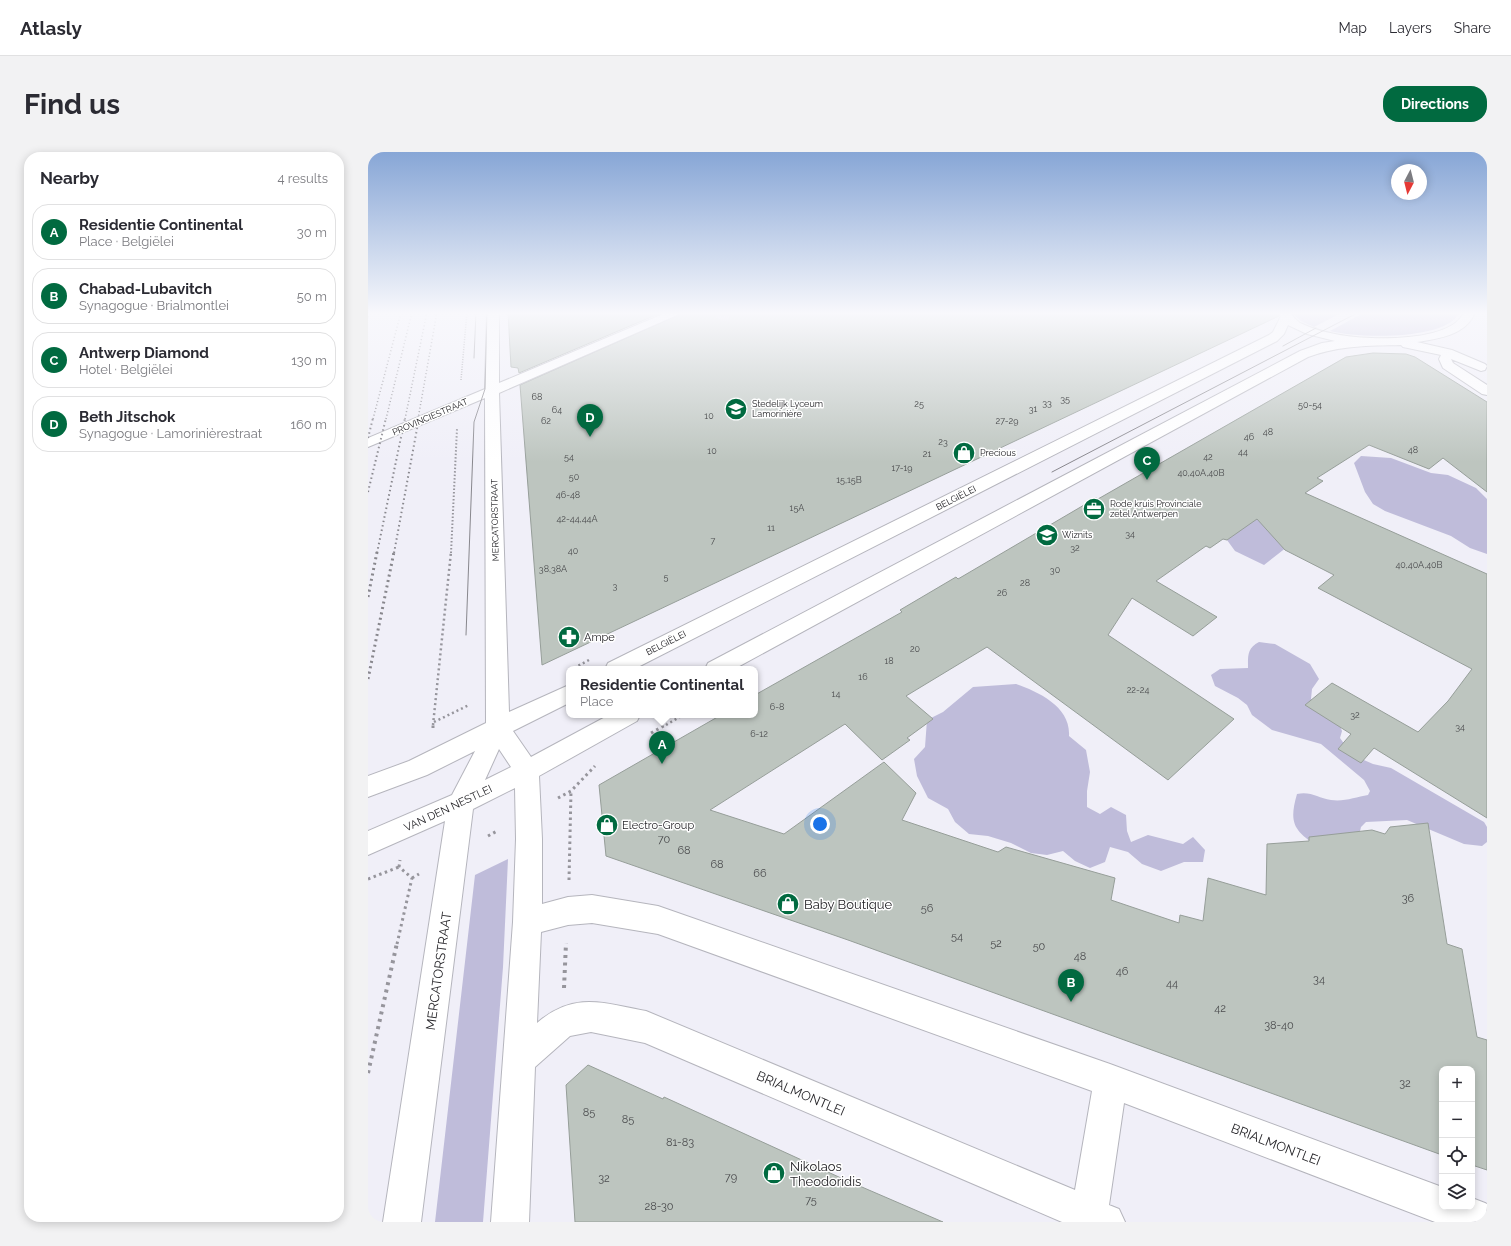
<!DOCTYPE html>
<html lang="en">
<head>
<meta charset="utf-8">
<style>
  :root { --surface:#fff; --page:#f2f2f3; --text:#2b2b33; --muted:#7c7c81; --line:#e1e1e2; --accent:#016a40 }
  body { margin:0; font-family:Raleway,sans-serif; background:var(--page); color:var(--text) }
  .controls { position:absolute; right:12px; bottom:12px; display:grid; overflow:hidden; border-radius:8px; box-shadow:0 2px 10px #0003 }
  .controls button { width:36px; height:36px; display:grid; place-items:center; padding:0; border:0; border-bottom:1px solid var(--line); background:var(--surface); color:var(--text); font:20px sans-serif }
  .compass { position:absolute; left:1023px; top:12px; width:36px; height:36px; border-radius:50%; background:var(--surface); box-shadow:0 2px 10px #0003; rotate:187deg }
  .you { position:absolute; left:452px; top:672px; width:14px; height:14px; margin:-10px; border:3px solid #fff; border-radius:50%; background:#1a73e8; box-shadow:0 0 0 6px #1a73e833 }
  .badge { display:grid; place-items:center; width:26px; height:26px; border-radius:50%; background:var(--accent); color:#fff; font-size:13px; font-weight:700 }
  .pin { position:absolute; translate:-50% -33px; filter:drop-shadow(0 1px 2px #0008) }
  .pin::after { content:''; position:absolute; top:21px; width:14px; height:12px; background:inherit; clip-path:polygon(0 0,100% 0,50% 100%) }
  .popup { position:absolute; left:198px; top:514px; width:192px; height:52px; box-sizing:border-box; display:grid; place-content:center; border-radius:8px; background:var(--surface); filter:drop-shadow(0 1px 3px #0005); font-size:13px; white-space:nowrap; color:var(--muted) }
  .popup b { font-size:15px; color:var(--text) }
  .popup::after { content:''; position:absolute; left:50%; top:100%; margin-left:-8px; border:8px solid transparent; border-top-color:var(--surface) }
  .list { margin:0; padding:0; list-style:none }
  h2 { display:flex; justify-content:space-between; align-items:center; height:52px; margin:0; padding:0 16px; font-size:17px }
  h2 small { font-size:13px; font-weight:400; color:var(--muted) }
  .list li { display:grid; grid-template-columns:26px 1fr auto; gap:12px; align-items:center; box-sizing:border-box; height:56px; margin:0 8px 8px; padding:0 8px; border:1px solid var(--line); border-radius:16px }
  .list b { display:block; font-size:15px; white-space:nowrap }
  .list p { margin:0; font-size:13px; white-space:nowrap; color:var(--muted) }
  .list em { font-size:13px; font-style:normal; color:var(--muted) }
  .icon { flex:none; width:22px; height:22px; fill:none; stroke:currentColor; stroke-width:2; stroke-linecap:round; stroke-linejoin:round }
  .map { position:relative; flex:none; width:1119px; height:1070px; overflow:hidden; border-radius:16px }
  header { display:flex; align-items:center; gap:24px; box-sizing:border-box; height:56px; padding:0 20px; background:var(--surface); border-bottom:1px solid var(--line) }
  header strong { font-size:19px }
  nav { display:flex; gap:22px; margin-inline-start:auto; font-size:14px }
  .intro { display:flex; align-items:center; justify-content:space-between; box-sizing:border-box; height:96px; padding:0 24px }
  h1 { margin:0; font-size:28px }
  .button { padding:10px 18px; border-radius:16px; background:var(--accent); color:#fff; font-size:14px; font-weight:700 }
  main { display:flex; gap:24px; padding:0 24px }
  aside { flex:1; background:var(--surface); border-radius:16px; box-shadow:0 2px 10px #0003 }
  .map>svg:first-child { display:block }
  .green { fill:#bfbcda }
  .building { fill:#bdc5bf; stroke:#969e99 }
  .lines { fill:none; stroke-linecap:round; stroke-linejoin:round }
  .minor-tunnel { stroke:#c7c6ce; stroke-width:12; stroke-dasharray:12 6; stroke-linecap:butt }
  .minor-casing { stroke:#b5b5bd; stroke-width:2 }
  .path-far4 { stroke:#96959c; stroke-width:1.5; stroke-dasharray:1 1.5; stroke-linecap:butt }
  .path-far3 { stroke:#96959c; stroke-width:2; stroke-dasharray:1.5 2; stroke-linecap:butt }
  .path-far2 { stroke:#96959c; stroke-width:2.5; stroke-dasharray:2 3; stroke-linecap:butt }
  .path-far1 { stroke:#96959c; stroke-width:3; stroke-dasharray:2.5 3.5; stroke-linecap:butt }
  .path { stroke:#96959c; stroke-width:4; stroke-dasharray:3 4.5; stroke-linecap:butt }
  .minor { fill:#fff; fill-rule:evenodd }
  .tram { stroke:#88878d; stroke-width:1 }
  .rail-far2 { stroke:#88878d; stroke-width:1.5; stroke-dasharray:1 2.5; stroke-linecap:butt }
  .rail-far1 { stroke:#88878d; stroke-width:2; stroke-dasharray:1.5 3; stroke-linecap:butt }
  .rail { stroke:#88878d; stroke-width:3; stroke-dasharray:2 3.5; stroke-linecap:butt }
  .labels { text-anchor:middle; stroke-width:3; stroke-linejoin:round; paint-order:stroke }
  .number-label { font-size:9px; fill:#4b4c4e }
  .far-poi-label { font-size:9px; fill:#252428; stroke:#fff; text-anchor:start }
  .far-street-label { font-size:9px; fill:#252428; stroke:#fff }
  .poi-label { font-size:11px; fill:#252428; stroke:#fff; text-anchor:start }
  .street-label { font-size:11px; fill:#252428; stroke:#fff }
  .near-number-label { font-size:11px; fill:#4b4c4e }
  .near-poi-label { font-size:13px; fill:#252428; stroke:#fff; text-anchor:start }
  .near-street-label { font-size:13px; fill:#252428; stroke:#fff }
</style>
</head>
<body>
<header>
<strong>Atlasly</strong>
<nav><a>Map</a><a>Layers</a><a>Share</a></nav>
</header>
<div class="intro"><h1>Find us</h1><a class="button">Directions</a></div>
<main>
<aside>
<h2>Nearby<small>4 results</small></h2>
<ul class="list">
<li><span class="badge">A</span><div><b>Residentie Continental</b><p>Place · Belgiëlei</p></div><em>30 m</em></li>
<li><span class="badge">B</span><div><b>Chabad-Lubavitch</b><p>Synagogue · Brialmontlei</p></div><em>50 m</em></li>
<li><span class="badge">C</span><div><b>Antwerp Diamond</b><p>Hotel · Belgiëlei</p></div><em>130 m</em></li>
<li><span class="badge">D</span><div><b>Beth Jitschok</b><p>Synagogue · Lamorinièrestraat</p></div><em>160 m</em></li>
</ul>
</aside>
<div class="map">
<svg width="1119" height="1070" viewBox="0 0 1119 1070">
  <rect width="100%" height="100%" fill="#f0eff8"/>
  <path class="green" d="M997 160H1091V161C1078 189 988 186 962 179Z
    M924 161H973L946 175 933 169Z
    M993 304 1023 306 1063 321 1080 323 1108 336 1119 347V402L1102 396 1083 384 1017 359 1005 352 997 340 986 311Z
    M888 366 919 395 896 413 867 399 859 388Z
    M891 490 907 492 942 512 951 527 944 537 943 547 970 569 974 579 972 586 982 600 989 605 1005 612 1023 616 1116 670 1119 675V690L1114 694 1096 692 1039 668 998 670 993 675 990 688 952 696C927 679 920 673 929 642 943 639 950 646 963 648 976 650 988 645 1000 643L1002 639 996 628 953 592 904 578 884 563 879 553 870 546 847 534 843 523 852 517 880 516C880 504 879 496 891 490Z
    M648 532C671 540 703 555 701 584L718 598 722 620 719 639V655L732 662 743 655 758 663 759 679 763 690 780 683 815 692 825 685 837 698 835 710H816L793 719 774 712 760 700 742 695 737 710 722 716 707 709 695 699 679 703 663 701 643 691 620 684 601 682 587 670 580 657 560 646 549 624 546 607 557 595 559 568 575 560 605 535Z
    M140 707 135 815 115 1070H67L107 723Z"/>
  <path class="building" d="M140 160H295L151 221 150 216 143 215Z
    M317 160H909L911 164 174 513 152 233Z
    M1005 201 1038 202 1047 205 1119 250V340L1075 306 1061 317 1001 293 949 326 955 329 937 341 1119 422V666L1006 596 993 611 970 597 983 582 937 553 964 531 1050 580 1080 549 1104 517 950 436 966 423 917 398 889 367 859 388 855 387 842 396 838 394 788 429 849 465 825 484 764 446 740 483 866 567 800 628 619 495 538 544 565 567 539 586 542 588 514 608 477 572 342 658 416 682 516 610 548 641 534 668 630 700 638 695 747 726 743 748 811 771 812 763 835 769 840 726 898 743 899 692 941 689V685L1004 678 1017 682 1022 675 1060 671 1079 792 1094 797 1109 885 1119 888V1018L1104 1013V917H1074V1003L480 788 238 704 231 633 353 563H387V543L534 460 532 458 588 425 590 427 728 346 730 347 978 205Z
    M220 913 295 947 296 945 473 1026 575 1070H207L198 933Z"/>
  <g class="lines">
    <path class="minor-tunnel" d="M350 160 362 164"/>
    <g class="minor-casing">
      <path id="minor" d="M119 160H131V231L300 160H316L131 241 141 560 201 533V551L145 579 163 605 241 563H272L269 569 171 624 174 687V752L200 745 224 743 290 754 742 912 1074 1035V1055H1104V1046L1117 1051 1119 1052V1070H1067L756 951 741 1053 751 1057 757 1070H694L277 891 223 880 202 884 167 915 161 1070H123L145 770 148 687 147 636 105 657 53 1070H15L77 669 0 703V679L84 643 107 599 59 623 0 645V624L41 609 118 571 117 246 0 295V286L117 237ZM131 597 143 615 117 628ZM224 771 290 782 724 939 707 1038 278 859C235 851 206 839 169 871L173 780 200 773Z
        M910 160H921C925 164 928 168 932 171 947 178 963 182 979 184 1006 188 1084 190 1096 160H1107C1099 183 1070 187 1049 190L1084 198 1117 212 1119 214 1117 218 1113 219 1083 207 1085 211 1119 233V243L1114 242 1075 216 1071 207 1073 203 1035 195 1033 193C1000 194 973 193 940 205L366 517H337L340 511 932 199 954 191 967 189 939 182 920 173 916 182 909 189 266 517H237L240 511 901 183 905 180 913 164Z"/>
    </g>
    <path class="path-far4" d="M0 165 4 160
      M93 228 99 160"/>
    <path class="path-far3" d="M83 401 89 277"/>
    <path class="path-far2" d="M206 516 221 508
      M66 570 101 553
      M65 573 83 400
      M298 573 315 563"/>
    <path class="path-far1" d="M65 576V572
      M283 581 299 572
      M190 646 203 639 227 614
      M120 684 129 679
      M31 715 32 708
      M44 726 51 722
      M0 727 31 715
      M201 728 203 639
      M29 792 44 726 31 715"/>
    <path class="path" d="M196 836 198 791
      M0 921 29 791"/>
    <use href="#minor" class="minor"/>
    <path class="tram" d="M915 194 948 176
      M106 206 108 160
      M684 320 991 160
      M98 483 106 270 117 237 119 160"/>
    <path class="rail-far2" d="M5 267 33 160
      M18 267 44 160
      M37 267 59 160
      M50 267 69 160"/>
    <path class="rail-far1" d="M0 286 5 266
      M0 340 18 266
      M9 401 37 266
      M26 401 51 266"/>
    <path class="rail" d="M0 445 9 400
      M0 527 26 400"/>
  </g>
  <linearGradient id="sky" x2="0" y2="1"><stop stop-color="#87a6d6"/><stop offset="0.52" stop-color="#f8f8fc"/><stop offset="1" stop-color="#f8f8fc" stop-opacity="0"/></linearGradient>
  <rect width="1119" height="310" fill="url(#sky)"/>
  <defs>
    <g id="school-disc" transform="scale(1.15)"><circle r="9.5" fill="#016a40" stroke="#fff"/><path d="M0-5L7-2L0 1L-7-2ZM-4 1L0 2.5L4 1V4Q0 6-4 4Z" fill="#fff"/></g>
    <g id="shop-disc" transform="scale(1.15)"><circle r="9.5" fill="#016a40" stroke="#fff"/><path d="M-5-2.5h2.3a2.7 3.5 0 0 1 5.4 0H5L5.5 6h-11ZM-1.5-2.5h3a1.5 2.3 0 0 0-3 0Z" fill="#fff"/></g>
    <g id="office-disc" transform="scale(1.15)"><circle r="9.5" fill="#016a40" stroke="#fff"/><path d="M-6-3h4V-5.5h4V-3h4V5H-6ZM-1-4.5V-3h2v-1.5ZM-6 0V1H6V0Z" fill="#fff"/></g>
    <g id="pharmacy-disc" transform="scale(1.15)"><circle r="9.5" fill="#016a40" stroke="#fff"/><path d="M-2-6h4v4h4v4h-4v4h-4v-4h-4v-4h4Z" fill="#fff"/></g>
  </defs>
  <g fill-rule="evenodd">
    <use href="#school-disc" x="368" y="257"/>
    <use href="#shop-disc" x="596" y="301"/>
    <use href="#office-disc" x="726" y="357"/>
    <use href="#school-disc" x="679" y="383"/>
    <use href="#pharmacy-disc" x="201" y="485"/>
    <use href="#shop-disc" x="239" y="673"/>
    <use href="#shop-disc" x="420" y="752"/>
    <use href="#shop-disc" x="406" y="1021"/>
  </g>
  <g class="labels">
    <g class="number-label">
      <text x="169" y="248">68</text>
      <text x="697" y="250">35</text>
      <text x="679" y="254">33</text>
      <text x="551" y="255">25</text>
      <text x="942" y="256">50-54</text>
      <text x="665" y="260">31</text>
      <text x="189" y="261">64</text>
      <text x="341" y="267">10</text>
      <text x="178" y="272">62</text>
      <text x="639" y="272">27-29</text>
      <text x="900" y="283">48</text>
      <text x="881" y="288">46</text>
      <text x="575" y="293">23</text>
      <text x="1045" y="301">48</text>
      <text x="344" y="302">10</text>
      <text x="875" y="303">44</text>
      <text x="559" y="305">21</text>
      <text x="201" y="308">54</text>
      <text x="840" y="308">42</text>
      <text x="534" y="319">17-19</text>
      <text x="833" y="324">40,40A,40B</text>
      <text x="206" y="328">50</text>
      <text x="481" y="331">15,15B</text>
      <text x="200" y="346">46-48</text>
      <text x="429" y="359">15A</text>
      <text x="209" y="370">42-44,44A</text>
      <text x="403" y="379">11</text>
      <text x="762" y="385">34</text>
      <text x="345" y="392">7</text>
      <text x="707" y="399">32</text>
      <text x="205" y="402">40</text>
      <text x="1051" y="416">40,40A,40B</text>
      <text x="185" y="420">38,38A</text>
      <text x="687" y="421">30</text>
      <text x="298" y="428">5</text>
      <text x="657" y="434">28</text>
      <text x="247" y="437">3</text>
      <text x="634" y="444">26</text>
      <text x="547" y="500">20</text>
      <text x="521" y="512">18</text>
      <text x="495" y="528">16</text>
      <text x="770" y="541">22-24</text>
      <text x="468" y="545">14</text>
      <text x="409" y="558">6-8</text>
      <text x="987" y="566">32</text>
      <text x="1092" y="578">34</text>
      <text x="391" y="585">6-12</text>
    </g>
    <g class="far-poi-label">
      <text x="384" y="255">Stedelijk Lyceum<tspan x="384" dy="10">Lamorinière</tspan></text>
      <text x="612" y="304">Precious</text>
      <text x="742" y="355">Rode kruis Provinciale<tspan x="742" dy="10">zetel Antwerpen</tspan></text>
      <text x="694" y="386">Wiznits</text>
    </g>
    <g class="far-street-label">
      <text transform="translate(62 265) rotate(-23)" y="3">PROVINCIESTRAAT</text>
      <text transform="translate(588 346) rotate(-27)" y="3">BELGIËLEI</text>
      <text transform="translate(127 368) rotate(-91)" y="3">MERCATORSTRAAT</text>
      <text transform="translate(298 491) rotate(-27)" y="3">BELGIËLEI</text>
    </g>
    <g class="poi-label">
      <text x="216" y="489">Ampe</text>
      <text x="254" y="677">Electro-Group</text>
    </g>
    <g class="street-label">
      <text transform="translate(80 656) rotate(-25)" y="4">VAN DEN NESTLEI</text>
    </g>
    <g class="near-number-label">
      <text x="296" y="691">70</text>
      <text x="316" y="702">68</text>
      <text x="349" y="716">68</text>
      <text x="392" y="725">66</text>
      <text x="1040" y="750">36</text>
      <text x="559" y="760">56</text>
      <text x="589" y="788">54</text>
      <text x="628" y="795">52</text>
      <text x="671" y="798">50</text>
      <text x="712" y="808">48</text>
      <text x="754" y="823">46</text>
      <text x="951" y="831">34</text>
      <text x="804" y="835">44</text>
      <text x="852" y="860">42</text>
      <text x="911" y="877">38-40</text>
      <text x="1037" y="935">32</text>
      <text x="221" y="964">85</text>
      <text x="260" y="971">85</text>
      <text x="312" y="994">81-83</text>
      <text x="363" y="1029">79</text>
      <text x="236" y="1030">32</text>
      <text x="443" y="1052">75</text>
      <text x="291" y="1058">28-30</text>
    </g>
    <g class="near-poi-label">
      <text x="436" y="757">Baby Boutique</text>
      <text x="422" y="1019">Nikolaos<tspan x="422" dy="15">Theodoridis</tspan></text>
    </g>
    <g class="near-street-label">
      <text transform="translate(70 819) rotate(-82)" y="5">MERCATORSTRAAT</text>
      <text transform="translate(433 941) rotate(23)" y="5">BRIALMONTLEI</text>
      <text transform="translate(908 992) rotate(21)" y="5">BRIALMONTLEI</text>
    </g>
  </g>
</svg>
<div class="controls">
<button>+</button>
<button>−</button>
<button><svg class="icon" aria-label="locate" viewBox="0 0 24 24"><circle cx="12" cy="12" r="6"/><path d="M12 2v4M12 18v4M2 12h4M18 12h4"/></svg></button>
<button><svg class="icon" aria-label="layers" viewBox="0 0 24 24"><path d="M12 4l9 5-9 5-9-5zM3 14l9 5 9-5"/></svg></button>
</div>
<svg class="compass" viewBox="-18 -18 36 36"><path d="M0-13l5 13h-10z" fill="#e53935"/><path d="M0 13l5-13h-10z" fill="#7c7c81"/></svg>
<div class="you"></div>
<div class="pin badge" style="left:294px;top:612px">A</div>
<div class="popup"><b>Residentie Continental</b>Place</div>
<div class="pin badge" style="left:703px;top:850px">B</div>
<div class="pin badge" style="left:779px;top:328px">C</div>
<div class="pin badge" style="left:222px;top:285px">D</div>
</div>
</main>
</body>
</html>
